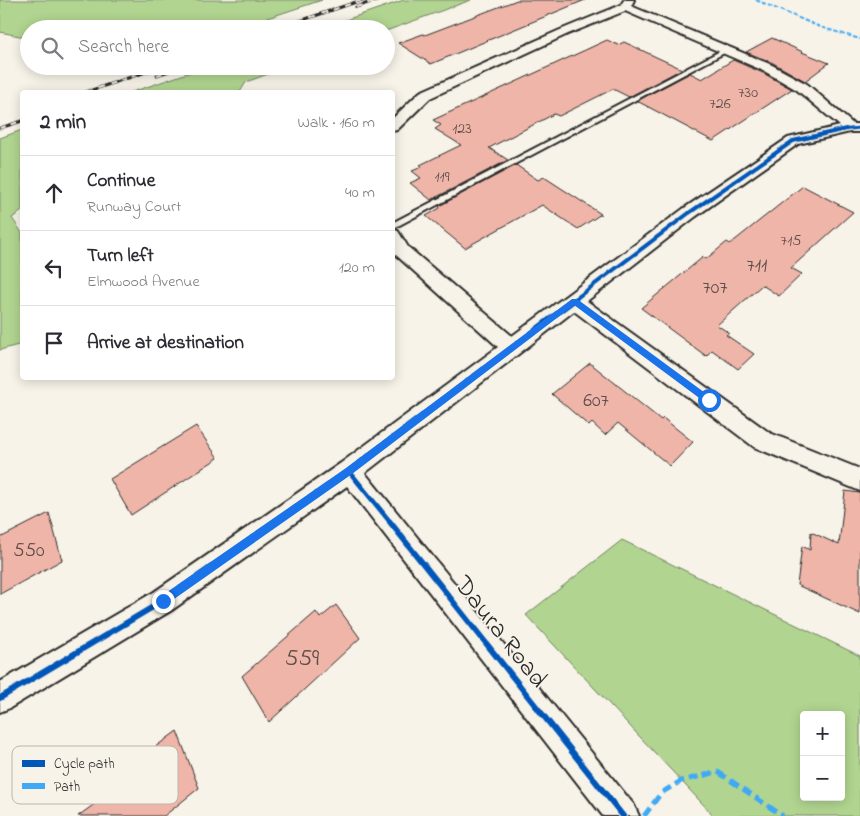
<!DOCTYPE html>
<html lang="en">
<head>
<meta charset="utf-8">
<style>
  :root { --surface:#fff; --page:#f7f7f7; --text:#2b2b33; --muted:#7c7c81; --line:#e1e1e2 }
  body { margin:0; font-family:"Indie Flower",sans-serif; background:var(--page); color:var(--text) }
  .controls { position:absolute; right:15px; bottom:15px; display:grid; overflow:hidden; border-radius:5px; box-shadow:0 2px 12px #0003 }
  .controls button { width:45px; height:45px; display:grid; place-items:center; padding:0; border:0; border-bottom:1px solid var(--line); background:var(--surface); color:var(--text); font:25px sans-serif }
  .stop { position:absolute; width:15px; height:15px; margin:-11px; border:4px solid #1a73e8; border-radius:50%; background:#fff }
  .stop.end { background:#1a73e8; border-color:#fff; box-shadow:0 1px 5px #0008 }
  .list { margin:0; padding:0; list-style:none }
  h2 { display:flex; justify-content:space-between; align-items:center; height:65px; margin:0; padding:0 20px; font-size:21px }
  h2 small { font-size:16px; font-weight:400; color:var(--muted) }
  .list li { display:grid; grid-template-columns:32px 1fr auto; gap:15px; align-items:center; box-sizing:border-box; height:75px; padding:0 20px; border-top:1px solid var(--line) }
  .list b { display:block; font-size:19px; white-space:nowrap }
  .list p { margin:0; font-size:16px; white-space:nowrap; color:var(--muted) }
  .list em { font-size:16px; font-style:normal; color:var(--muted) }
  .icon { flex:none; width:28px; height:28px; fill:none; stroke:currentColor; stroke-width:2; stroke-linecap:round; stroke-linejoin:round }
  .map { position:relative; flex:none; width:860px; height:816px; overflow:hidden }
  .search { position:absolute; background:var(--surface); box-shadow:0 2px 12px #0003; left:20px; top:20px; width:375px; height:55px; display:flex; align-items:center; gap:12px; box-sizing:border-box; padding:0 18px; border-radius:28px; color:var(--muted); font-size:19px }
  .panel { position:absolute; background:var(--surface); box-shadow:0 2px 12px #0003; left:20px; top:90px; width:375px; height:290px; border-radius:5px }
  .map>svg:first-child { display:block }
  .green { fill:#b1d590; stroke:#6e805e; fill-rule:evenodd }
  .building { fill:#efb5a8; stroke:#2b2b2b }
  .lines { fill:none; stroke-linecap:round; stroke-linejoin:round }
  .service-casing { stroke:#2b2b2b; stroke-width:4 }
  .minor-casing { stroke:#2b2b2b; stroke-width:4 }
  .service { fill:#f7f3e8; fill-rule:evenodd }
  .minor { fill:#f7f3e8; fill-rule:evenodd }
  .rail-casing { stroke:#2b2b2b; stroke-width:3 }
  .rail { stroke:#f7f3e8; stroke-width:2; stroke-dasharray:6; stroke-linecap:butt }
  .quiet-far1 { stroke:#3fa9f5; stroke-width:2; stroke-dasharray:4.5 2; stroke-linecap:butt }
  .quiet { stroke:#3fa9f5; stroke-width:5; stroke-dasharray:10 5; stroke-linecap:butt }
  .cycleway-far3-casing { stroke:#f7f3e8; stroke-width:5 }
  .cycleway-far2-casing { stroke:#f7f3e8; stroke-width:6 }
  .cycleway-far1-casing { stroke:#f7f3e8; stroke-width:8 }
  .cycleway-casing { stroke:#f7f3e8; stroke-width:9 }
  .cycleway-far3 { stroke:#0057b8; stroke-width:3 }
  .cycleway-far2 { stroke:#0057b8; stroke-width:4 }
  .cycleway-far1 { stroke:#0057b8; stroke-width:5 }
  .cycleway { stroke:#0057b8; stroke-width:6 }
  .route { fill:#1a73e8 }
  .labels { text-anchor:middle; stroke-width:4; stroke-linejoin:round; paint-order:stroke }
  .far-number-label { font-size:16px; fill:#5c4e4a }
  .number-label { font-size:20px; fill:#5c4e4a }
  .near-number-label { font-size:24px; fill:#5c4e4a }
  .near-street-label { font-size:26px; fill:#2b2b2b; stroke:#f7f3e8 }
  .key { fill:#f7f3e8; stroke:#bab7af; stroke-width:1 }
  .key-label { font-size:14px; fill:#2b2b2b }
</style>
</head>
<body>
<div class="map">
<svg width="860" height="816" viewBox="0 0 860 816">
  <rect width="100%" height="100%" fill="#f7f3e8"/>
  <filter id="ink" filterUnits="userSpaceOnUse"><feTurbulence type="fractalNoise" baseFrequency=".02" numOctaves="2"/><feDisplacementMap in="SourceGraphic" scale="10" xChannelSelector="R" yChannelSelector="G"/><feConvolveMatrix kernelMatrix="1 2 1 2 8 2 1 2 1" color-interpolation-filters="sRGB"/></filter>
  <g filter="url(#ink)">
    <path class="green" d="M0 0H322L234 29H29V38L0 32Z
      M404 0H471L386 31V29H319Z
      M208 66H290L246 82 240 92H132Z
      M22 130V211L12 218 22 233V344L0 350V138Z
      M622 540 860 656V816H714L526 615ZM804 715H841V797H804Z"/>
    <path class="building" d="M517 0H585L431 64 398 43 423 34 425 35Z
      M772 38 803 52H802L829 63 805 81 773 63 746 52Z
      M607 40 618 45 624 42 682 69 629 97 613 89 559 116 554 114 489 148 508 160 431 200 410 183 421 178 412 171 422 167 420 165 461 145 435 129 441 125 433 120Z
      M733 60 763 73 792 89 713 141 637 101 690 73 702 79Z
      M516 165 538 180 544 177 601 214 578 229 542 205 465 248 426 216 440 208 439 206Z
      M803 186 853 212 791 268 802 274 779 296 762 285 717 325 729 333 726 335 754 354 738 369 712 350 706 356 641 308 703 257 706 259 727 242 730 244 739 237Z
      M590 363 661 420 663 418 693 442 670 466 618 423 605 435 592 423 589 426 552 394Z
      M196 426 218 458 131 515 110 479Z
      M845 491 860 493V614L797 585 802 546 810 550 811 532 839 545Z
      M49 513 62 560 0 594V538Z
      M336 605 360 638 269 722 242 676 316 612 320 618Z
      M177 731 199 788 164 816H78L114 790 110 780Z"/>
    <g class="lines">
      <g class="service-casing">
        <path id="service" d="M726 48 729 50 728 51 392 229V223Z"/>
      </g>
      <g class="minor-casing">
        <path id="minor" d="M624 0H634L631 6 772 65 807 84 853 124H860V132H850L798 144 695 217 587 301 770 433 860 469V491L754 447 574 311 365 473 634 805 639 816H603L347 486 172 610 10 708 0 712V682L154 592 341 463 498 347 396 255 392 250V229L398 231 408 247 512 336 683 209 788 138 840 126 797 90 764 71 625 11 568 34 430 98 397 130 392 131V119L420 92 560 30 621 5Z"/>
      </g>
      <use href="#service" class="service"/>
      <use href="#minor" class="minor"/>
      <g class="rail-casing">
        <path id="rail" d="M356 7 377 0
          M276 29 362 0
          M157 75 183 66
          M86 92 164 66
          M0 128 22 121"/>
      </g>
      <use href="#rail" class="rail"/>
      <path class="quiet-far1" d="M756 0 820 27 860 39"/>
      <path class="quiet" d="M644 816 661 793 681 781 718 772 783 816"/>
      <g class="cycleway-far3-casing">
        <path id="cycleway-far3" d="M841 130 860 128"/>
      </g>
      <g class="cycleway-far2-casing">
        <path id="cycleway-far2" d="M574 300 689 213 793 141 846 129"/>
      </g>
      <g class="cycleway-far1-casing">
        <path id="cycleway-far1" d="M349 471 391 523
          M274 523 349 471 576 299"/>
      </g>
      <g class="cycleway-casing">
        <path id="cycleway" d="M390 522 623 816
          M0 698 163 601 276 522"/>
      </g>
      <use href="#cycleway-far3" class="cycleway-far3"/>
      <use href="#cycleway-far2" class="cycleway-far2"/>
      <use href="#cycleway-far1" class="cycleway-far1"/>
      <use href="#cycleway" class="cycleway"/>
    </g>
  </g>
  <path class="route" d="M572 299H577L712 398V403H706L574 305 352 474 167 604H160V597L346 468Z"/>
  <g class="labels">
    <g class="far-number-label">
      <text x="748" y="97">730</text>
      <text x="720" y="108">726</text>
      <text x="462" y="133">123</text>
      <text x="442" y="181">119</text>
      <text x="791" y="245">715</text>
    </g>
    <g class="number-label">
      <text x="757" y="271">711</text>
      <text x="715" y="293">707</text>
      <text x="596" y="406">607</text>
      <text x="29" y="556">550</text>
    </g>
    <g class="near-number-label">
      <text x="302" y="665">559</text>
    </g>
    <g class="near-street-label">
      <text transform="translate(502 631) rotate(52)" y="9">Daura Road</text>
    </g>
  </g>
  <rect x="12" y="746" width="166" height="58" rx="8" class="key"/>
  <rect x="22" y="760" width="23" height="7" fill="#0057b8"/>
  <rect x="22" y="783" width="23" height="6" fill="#3fa9f5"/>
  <g class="key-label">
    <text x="54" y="768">Cycle path</text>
    <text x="54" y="791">Path</text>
  </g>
</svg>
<div class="controls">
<button>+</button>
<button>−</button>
</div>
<div class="stop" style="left:709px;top:400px"></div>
<div class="stop end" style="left:163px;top:601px"></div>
<div class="search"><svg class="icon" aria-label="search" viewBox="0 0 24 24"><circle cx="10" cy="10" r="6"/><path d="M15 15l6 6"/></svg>Search here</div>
<section class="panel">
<h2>2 min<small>Walk · 160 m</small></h2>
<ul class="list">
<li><svg class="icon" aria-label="ahead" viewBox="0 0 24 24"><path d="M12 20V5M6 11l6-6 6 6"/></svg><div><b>Continue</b><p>Runway Court</p></div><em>40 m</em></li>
<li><svg class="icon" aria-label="left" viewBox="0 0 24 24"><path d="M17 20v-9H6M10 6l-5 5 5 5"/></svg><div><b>Turn left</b><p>Elmwood Avenue</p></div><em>120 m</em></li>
<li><svg class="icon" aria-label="arrive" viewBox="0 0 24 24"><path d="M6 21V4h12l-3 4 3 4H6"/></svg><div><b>Arrive at destination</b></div></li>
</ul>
</section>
</div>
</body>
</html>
